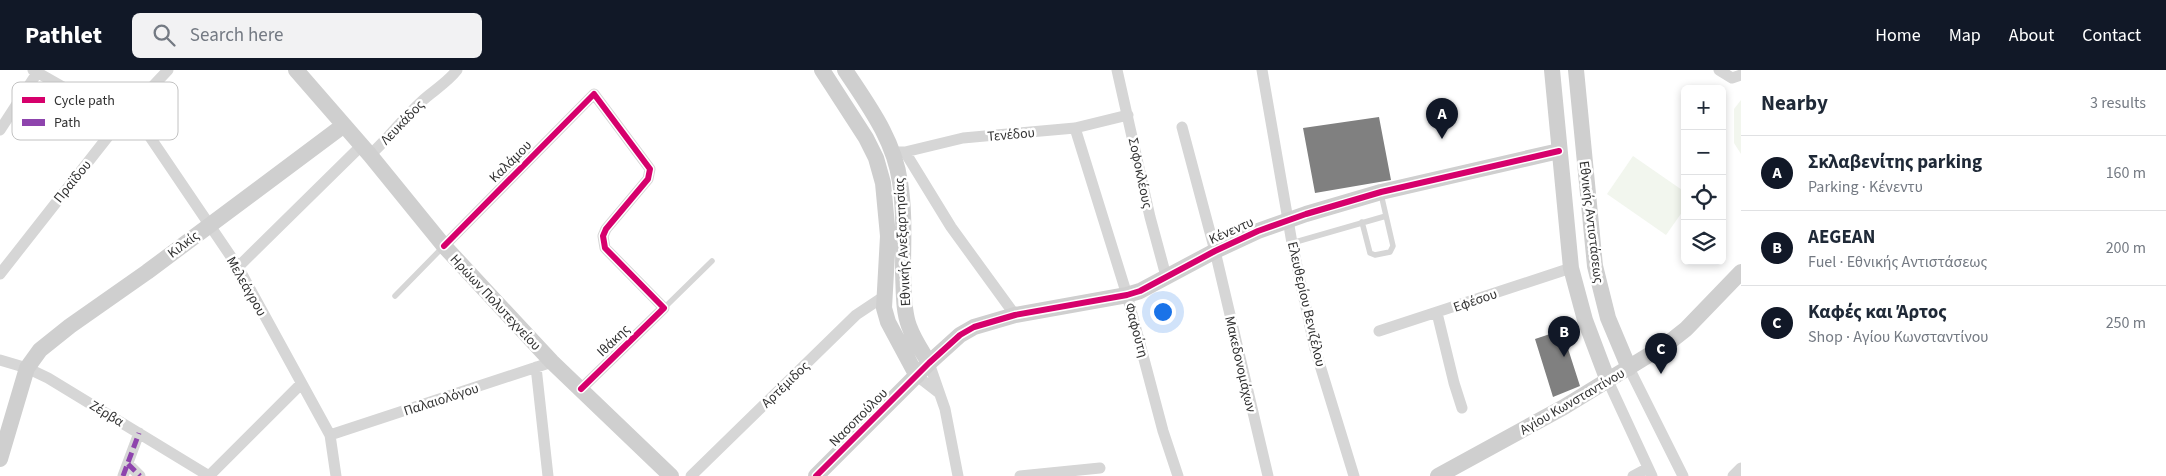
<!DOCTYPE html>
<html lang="en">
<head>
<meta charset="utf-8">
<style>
  :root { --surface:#fff; --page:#f2f2f3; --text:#1f2937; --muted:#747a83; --line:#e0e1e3; --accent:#111827 }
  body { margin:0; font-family:"Source Sans 3",sans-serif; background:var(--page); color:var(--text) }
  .controls { position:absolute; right:15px; top:15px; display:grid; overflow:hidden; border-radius:8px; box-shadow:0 2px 8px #0003 }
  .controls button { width:45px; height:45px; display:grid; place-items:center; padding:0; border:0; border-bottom:1px solid var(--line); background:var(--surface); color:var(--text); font:25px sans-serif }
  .you { position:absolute; left:1162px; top:241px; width:18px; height:18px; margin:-12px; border:4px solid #fff; border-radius:50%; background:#1a73e8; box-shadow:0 0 0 8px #1a73e833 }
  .badge { display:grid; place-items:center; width:32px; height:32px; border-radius:50%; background:var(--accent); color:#fff; font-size:16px; font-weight:700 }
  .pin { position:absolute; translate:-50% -41px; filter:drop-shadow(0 1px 2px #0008) }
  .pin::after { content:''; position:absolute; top:26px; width:18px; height:15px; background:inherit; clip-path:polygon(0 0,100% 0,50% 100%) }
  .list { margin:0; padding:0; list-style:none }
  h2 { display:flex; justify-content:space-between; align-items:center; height:65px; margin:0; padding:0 20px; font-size:21px }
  h2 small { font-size:16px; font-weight:400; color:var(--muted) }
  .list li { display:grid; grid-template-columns:32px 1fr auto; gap:15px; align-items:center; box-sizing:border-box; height:75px; padding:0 20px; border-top:1px solid var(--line) }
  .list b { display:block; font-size:19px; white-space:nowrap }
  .list p { margin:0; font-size:16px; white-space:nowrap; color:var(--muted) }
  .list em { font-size:16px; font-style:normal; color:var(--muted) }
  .icon { flex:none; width:28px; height:28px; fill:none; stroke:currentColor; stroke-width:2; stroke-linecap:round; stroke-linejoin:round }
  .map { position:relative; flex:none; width:1741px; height:406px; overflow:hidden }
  header { display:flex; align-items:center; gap:30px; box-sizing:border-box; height:70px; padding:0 25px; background:var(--accent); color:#fff }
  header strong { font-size:24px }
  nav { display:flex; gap:28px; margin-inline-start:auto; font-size:18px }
  .search { width:350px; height:45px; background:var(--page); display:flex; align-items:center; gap:12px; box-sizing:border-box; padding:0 18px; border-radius:8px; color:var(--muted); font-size:19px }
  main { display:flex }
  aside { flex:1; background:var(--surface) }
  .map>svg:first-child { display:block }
  .green { fill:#f2f6ee }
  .building { fill:#808080 }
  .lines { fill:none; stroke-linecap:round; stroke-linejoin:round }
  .lane { stroke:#d6d6d6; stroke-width:5.5 }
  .street { stroke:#d6d6d6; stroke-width:11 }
  .secondary { stroke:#cfcfcf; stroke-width:16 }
  .quiet { stroke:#8e44ad; stroke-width:5; stroke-dasharray:10 5; stroke-linecap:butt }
  .cycleway-casing { stroke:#fff; stroke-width:9 }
  .cycleway { stroke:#d6006c; stroke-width:6 }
  .labels { text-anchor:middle; stroke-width:5; stroke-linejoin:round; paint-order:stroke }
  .street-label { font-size:14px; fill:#323232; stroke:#fff }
  .key { fill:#fff; stroke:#c2c2c2; stroke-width:1 }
  .key-label { font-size:14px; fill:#323232 }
</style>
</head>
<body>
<header>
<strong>Pathlet</strong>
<div class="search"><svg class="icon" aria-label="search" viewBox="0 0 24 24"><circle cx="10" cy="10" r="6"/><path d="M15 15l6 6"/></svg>Search here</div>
<nav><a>Home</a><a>Map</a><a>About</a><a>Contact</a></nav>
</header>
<main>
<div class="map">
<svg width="1741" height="406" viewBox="0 0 1741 406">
  <rect width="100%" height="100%" fill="#fff"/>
  <path class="green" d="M1741 30V84L1734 73V39Z
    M1633 86 1685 122V138L1666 165 1607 124Z"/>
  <path class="building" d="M1379 47 1391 110 1315 123 1303 58Z
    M1562 260 1580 316 1553 327 1535 269Z"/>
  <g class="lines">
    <path class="lane" d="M1362 152 1370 183 1375 185 1390 182 1393 176 1381 124
      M1292 173 1386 146
      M395 226 442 178
      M664 238 712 191"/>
    <path class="street" d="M33 0 121 50
      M1117 0 1150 147 1166 206
      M1262 0 1292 173 1315 279 1354 406
      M1719 0 1732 8 1741 5
      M131 39 238 197 330 365 336 406
      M1182 57 1215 181 1268 406
      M1075 58 1127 225 1163 361 1178 406
      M0 60 39 0
      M893 82H905L963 68 1075 58 1128 45
      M905 82 951 157 1015 245
      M370 85C389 68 403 48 422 31 434 20 447 13 457 0
      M444 176 594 24 650 99 648 109 606 159 603 166 605 178 664 238 581 319
      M238 197 361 76
      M0 204 121 50 168 0
      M1437 243 1454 313 1462 338
      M1379 261 1571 198
      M0 290 27 298 48 308 209 406
      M929 293 945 339 958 406
      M536 297 548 406
      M1629 298 1683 406
      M917 306 939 323
      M1608 311 1652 406
      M330 365 552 292
      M128 394 140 406
      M123 406 139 363
      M209 406 301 314
      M691 406 856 245 883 227
      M1020 406 1100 398
      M1633 406 1648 398
      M1733 406 1741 398"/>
    <path class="secondary" d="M296 0 370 85 444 176 552 292 671 406
      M822 0 866 68 876 88 883 113 888 166 884 238 888 252 917 306
      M845 0C868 35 894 69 900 112 905 142 903 173 903 203 904 221 903 240 909 256 914 270 922 281 929 293
      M1552 0 1571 198 1585 250 1608 311
      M1576 0 1595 196 1608 248 1629 298
      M0 389 27 298 40 280 70 256 147 202 344 55
      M816 406 929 293 960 265 974 257 1015 245 1127 225 1140 221 1215 181 1258 161 1306 144 1381 122 1559 81
      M1438 406 1564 337 1667 274 1686 259 1741 202"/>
    <path class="quiet" d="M128 394 140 406
      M123 406 139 363"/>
    <g class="cycleway-casing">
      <path id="cycleway" d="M444 176 594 24 650 99 648 109 606 159 603 166 605 178 664 238 581 319
        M816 406 929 293 960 265 974 257 1015 245 1127 225 1140 221 1215 181 1258 161 1306 144 1381 122 1559 81"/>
    </g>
    <use href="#cycleway" class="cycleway"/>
  </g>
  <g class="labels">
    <g class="street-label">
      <text transform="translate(402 52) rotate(-46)" y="5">Λευκάδος</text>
      <text transform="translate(1011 64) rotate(-5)" y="5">Τενέδου</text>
      <text transform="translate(510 91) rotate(-45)" y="5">Καλάμου</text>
      <text transform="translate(1141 103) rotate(78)" y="5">Σοφοκλέους</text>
      <text transform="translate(72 111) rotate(-51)" y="5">Πραϊδου</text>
      <text transform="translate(1592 152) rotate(83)" y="5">Εθνικής Αντιστάσεως</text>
      <text transform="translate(1231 160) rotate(-24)" y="5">Κένεντυ</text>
      <text transform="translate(902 172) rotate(-93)" y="5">Εθνικής Ανεξαρτησίας</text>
      <text transform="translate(183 174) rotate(-37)" y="5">Κιλκίς</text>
      <text transform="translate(247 216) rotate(60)" y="5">Μελεάγρου</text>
      <text transform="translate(1475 230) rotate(-19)" y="5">Εφέσου</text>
      <text transform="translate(496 232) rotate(47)" y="5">Ηρώων Πολυτεχνείου</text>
      <text transform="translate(1307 234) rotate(77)" y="5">Ελευθερίου Βενιζέλου</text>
      <text transform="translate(1137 260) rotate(75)" y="5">Φαφούτη</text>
      <text transform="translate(613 270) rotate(-44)" y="5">Ιθάκης</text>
      <text transform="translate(1241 294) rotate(77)" y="5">Μακεδονομάχων</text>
      <text transform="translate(785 314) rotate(-44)" y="5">Αρτέμιδος</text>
      <text transform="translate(441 329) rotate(-18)" y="5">Παλαιολόγου</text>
      <text transform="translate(1572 331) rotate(-30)" y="5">Αγίου Κωνσταντίνου</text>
      <text transform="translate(107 343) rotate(31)" y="5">Ζέρβα</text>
      <text transform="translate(858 347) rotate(-45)" y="5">Νασοπούλου</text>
    </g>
  </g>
  <rect x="12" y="12" width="166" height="58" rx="8" class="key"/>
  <rect x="22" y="27" width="23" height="6" fill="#d6006c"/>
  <rect x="22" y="49" width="23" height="7" fill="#8e44ad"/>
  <g class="key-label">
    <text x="54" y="35">Cycle path</text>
    <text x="54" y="57">Path</text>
  </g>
</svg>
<div class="controls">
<button>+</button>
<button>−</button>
<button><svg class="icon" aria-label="locate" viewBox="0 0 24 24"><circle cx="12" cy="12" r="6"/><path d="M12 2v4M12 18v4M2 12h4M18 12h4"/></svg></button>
<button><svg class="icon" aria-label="layers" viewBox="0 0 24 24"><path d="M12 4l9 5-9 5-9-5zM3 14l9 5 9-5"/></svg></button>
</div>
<div class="you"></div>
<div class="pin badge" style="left:1442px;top:69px">A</div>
<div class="pin badge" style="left:1564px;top:287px">B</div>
<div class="pin badge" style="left:1661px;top:304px">C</div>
</div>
<aside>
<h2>Nearby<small>3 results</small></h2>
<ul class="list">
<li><span class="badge">A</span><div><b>Σκλαβενίτης parking</b><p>Parking · Κένεντυ</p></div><em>160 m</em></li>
<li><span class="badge">B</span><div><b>AEGEAN</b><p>Fuel · Εθνικής Αντιστάσεως</p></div><em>200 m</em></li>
<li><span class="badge">C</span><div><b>Καφές και Άρτος</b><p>Shop · Αγίου Κωνσταντίνου</p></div><em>250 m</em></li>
</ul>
</aside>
</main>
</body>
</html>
